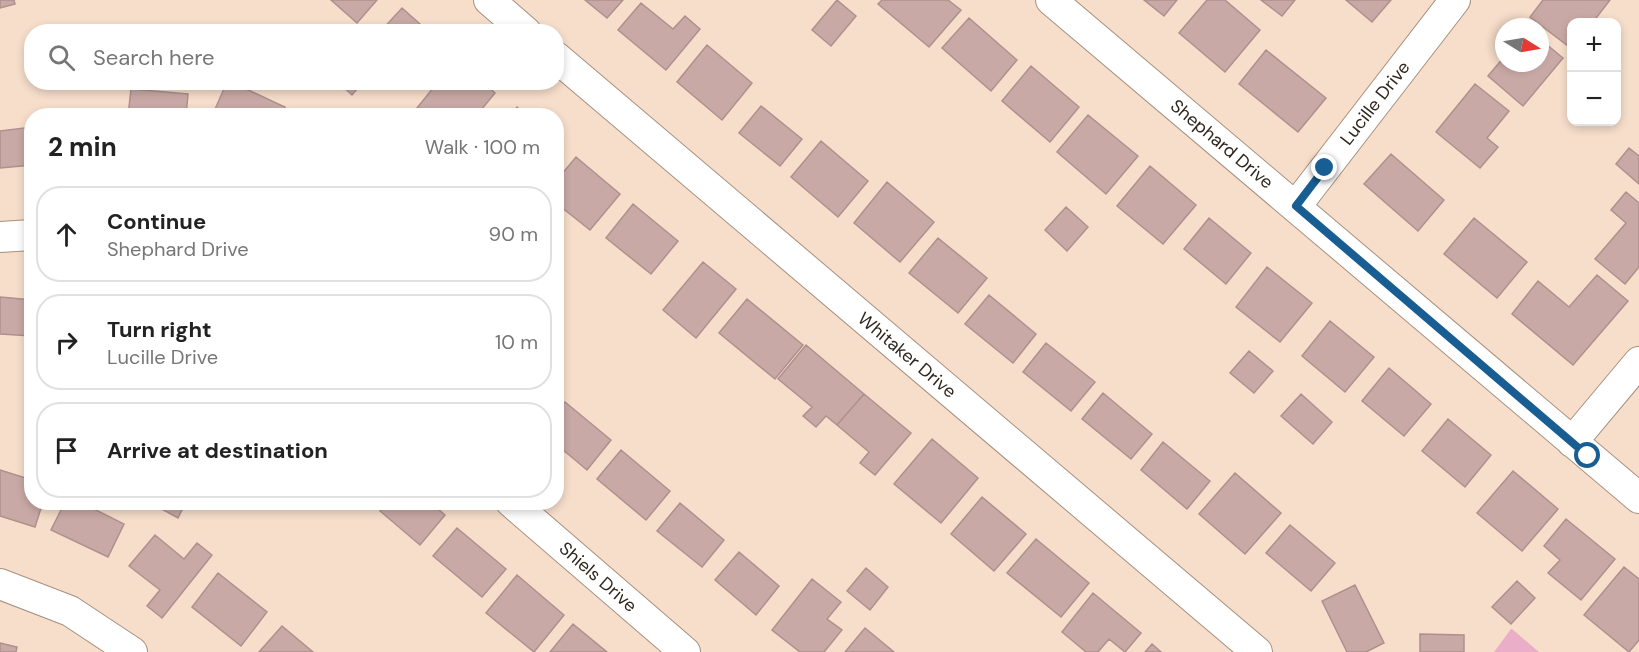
<!DOCTYPE html>
<html lang="en">
<head>
<meta charset="utf-8">
<style>
  :root { --surface:#fff; --page:#f6f6f6; --text:#222; --muted:#767676; --line:#e0e0e0 }
  body { margin:0; font-family:"DM Sans",sans-serif; background:var(--page); color:var(--text) }
  .controls { position:absolute; right:18px; top:18px; display:grid; overflow:hidden; border-radius:12px; box-shadow:0 3px 9px #0003 }
  .controls button { width:54px; height:54px; display:grid; place-items:center; padding:0; border:0; border-bottom:2px solid var(--line); background:var(--surface); color:var(--text); font:30px sans-serif }
  .compass { position:absolute; left:1495px; top:18px; width:54px; height:54px; border-radius:50%; background:var(--surface); box-shadow:0 3px 9px #0003; rotate:101deg }
  .stop { position:absolute; width:18px; height:18px; margin:-14px; border:4px solid #195e93; border-radius:50%; background:#fff }
  .stop.end { background:#195e93; border-color:#fff; box-shadow:0 2px 6px #0008 }
  .list { margin:0; padding:0; list-style:none }
  h2 { display:flex; justify-content:space-between; align-items:center; height:78px; margin:0; padding:0 24px; font-size:26px }
  h2 small { font-size:20px; font-weight:400; color:var(--muted) }
  .list li { display:grid; grid-template-columns:39px 1fr auto; gap:18px; align-items:center; box-sizing:border-box; height:96px; margin:0 12px 12px; padding:0 12px; border:2px solid var(--line); border-radius:24px }
  .list b { display:block; font-size:22px; white-space:nowrap }
  .list p { margin:0; font-size:20px; white-space:nowrap; color:var(--muted) }
  .list em { font-size:20px; font-style:normal; color:var(--muted) }
  .icon { flex:none; width:33px; height:33px; fill:none; stroke:currentColor; stroke-width:2; stroke-linecap:round; stroke-linejoin:round }
  .map { position:relative; flex:none; width:1639px; height:652px; overflow:hidden }
  .search { position:absolute; background:var(--surface); box-shadow:0 3px 9px #0003; left:24px; top:24px; width:540px; height:66px; display:flex; align-items:center; gap:15px; box-sizing:border-box; padding:0 21px; border-radius:24px; color:var(--muted); font-size:22px }
  .panel { position:absolute; background:var(--surface); box-shadow:0 3px 9px #0003; left:24px; top:108px; width:540px; height:402px; border-radius:24px }
  .map>svg:first-child { display:block }
  .green { fill:#ebaec9 }
  .building { fill:#c9a9a5; stroke:#af908d; stroke-width:1.5 }
  .lines { fill:none; stroke-linecap:round; stroke-linejoin:round }
  .street-casing { stroke:#a7907e; stroke-width:32 }
  .street { stroke:#fff; stroke-width:30 }
  .route { stroke:#195e93; stroke-width:8 }
  .labels { text-anchor:middle; stroke-width:5; stroke-linejoin:round; paint-order:stroke }
  .street-label { font-size:18px; fill:#2f261e; stroke:#fff }
</style>
</head>
<body>
<div class="map">
<svg width="1639" height="652" viewBox="0 0 1639 652">
  <rect width="100%" height="100%" fill="#f7decb"/>
  <path class="green" d="M1511 629H1512L1539 652H1494Z"/>
  <path class="building" d="M0 0H14L15 4 0 8Z
    M331 0H377L357 23Z
    M585 0H623L607 18Z
    M837 0 856 16 831 46 812 30Z
    M882 0H948L961 10 929 47 878 4Z
    M1144 0H1177L1164 16Z
    M1207 0H1225L1260 30 1225 72 1179 33Z
    M1261 0H1295L1282 16Z
    M1346 0H1391L1372 22Z
    M1543 0H1610L1593 22H1572V49L1530 17Z
    M641 3 673 29 685 16 700 29 666 70 618 30Z
    M402 8 429 32H380Z
    M969 18 1017 60 991 91 942 48Z
    M1540 39 1563 58 1523 106 1488 76 1504 57V63H1540Z
    M707 45 752 83 722 120 677 82Z
    M1266 50 1326 98 1298 132 1239 84Z
    M1031 66 1079 107 1050 142 1002 101Z
    M227 82H231L285 107 281 116H212Z
    M338 82H363L352 95Z
    M438 82H483L495 93 476 116H426L417 108Z
    M1475 84 1509 111 1487 138 1498 147 1480 168 1436 132Z
    M131 89 188 94 186 116H128Z
    M761 106 802 139 780 166 739 133Z
    M517 107 527 116H510Z
    M92 111 93 116H71V114Z
    M1088 115 1138 156 1106 194 1057 152Z
    M32 127V165L0 168V131Z
    M821 141 868 181 838 217 791 177Z
    M1629 148 1639 156V184L1616 164Z
    M1391 154 1444 200 1418 231 1364 184Z
    M576 157 620 194 590 230 556 203V181Z
    M1150 166 1196 205 1163 244 1117 206Z
    M887 182 934 222 900 262 854 223Z
    M1626 192 1639 203V267L1625 284 1595 259 1626 223 1611 210Z
    M633 204 678 241 651 274 606 238Z
    M1066 207 1088 227 1067 251 1045 230Z
    M1209 218 1251 253 1226 284 1184 249Z
    M1474 218 1527 262 1497 298 1444 254Z
    M938 238 987 278 958 313 909 273Z
    M703 262 736 289 696 338 663 310Z
    M1267 267 1312 303 1280 342 1236 307Z
    M1597 275 1628 301 1573 365 1512 314 1538 281 1569 307Z
    M989 295 1036 334 1013 363 965 324Z
    M0 297 32 300V336L0 334Z
    M747 299 803 345 775 379 719 333Z
    M1330 321 1374 357 1345 392 1302 356Z
    M1046 343 1095 382 1071 411 1023 372Z
    M806 345 864 394 837 425 826 416 816 427 803 416 812 407 778 379Z
    M1249 351 1273 371 1254 393 1230 373Z
    M1389 368 1431 404 1404 436 1362 401Z
    M1103 393 1152 434 1131 459 1082 419Z
    M864 394 911 433 875 475 860 463 869 452 837 425Z
    M1301 394 1332 422 1313 444 1281 416Z
    M565 402 611 440 587 470 556 444V412Z
    M1448 419 1491 455 1465 487 1422 451Z
    M932 439 978 478 941 523 894 484Z
    M1163 442 1210 481 1187 509 1141 470Z
    M621 450 670 491 646 520 597 479Z
    M0 470 32 480V502H43L35 527 0 516Z
    M1513 471 1558 509 1522 551 1477 513Z
    M1235 473 1281 513 1245 554 1199 514Z
    M982 497 1026 534 994 571 951 534Z
    M65 502H80L124 524 108 557 51 530Z
    M149 502H186L178 518Z
    M387 502H430L445 515 420 545 380 511Z
    M680 503 724 540 702 567 657 531Z
    M1566 519 1615 559 1581 600 1548 573 1560 560 1544 546Z
    M1290 525 1335 563 1311 591 1266 553Z
    M457 528 506 569 482 597 433 556Z
    M155 535 184 559 197 543 212 555 162 618 147 606 160 590 129 566Z
    M1036 539 1089 583 1061 617 1007 573Z
    M739 552 779 586 756 615 715 580Z
    M1624 567 1639 579V640L1629 652 1584 615Z
    M866 568 888 587 870 610 847 591Z
    M218 573 267 612 241 646 192 607Z
    M517 575 564 615 534 652 486 613Z
    M812 579 841 602 827 619 842 630 824 652H800L772 630Z
    M1517 581 1535 598 1511 624 1492 607Z
    M1355 585 1384 643 1366 652H1347L1322 601Z
    M1093 593 1141 633 1125 652 1109 639 1098 652H1086L1062 632Z
    M573 624 607 652H550Z
    M282 626 313 652H259Z
    M865 628 894 652H845Z
    M1420 634 1464 635V652H1420Z
    M0 643 17 647 16 652H0Z
    M1152 644 1161 652H1145Z"/>
  <g class="lines">
    <g class="street-casing">
      <path id="street" d="M489 0 526 32
        M1051 0 1639 498
        M556 57 1257 652
        M1296 206 1455 0
        M0 237 32 235
        M1572 442 1639 362
        M511 502 685 652
        M0 584 70 611 132 652"/>
    </g>
    <use href="#street" class="street"/>
  </g>
  <g class="lines">
    <path class="route" d="M1325 168 1296 206 1588 456"/>
  </g>
  <g class="labels">
    <g class="street-label">
      <text transform="translate(1375 103) rotate(-52)" y="6">Lucille Drive</text>
      <text transform="translate(1222 144) rotate(40)" y="6">Shephard Drive</text>
      <text transform="translate(907 355) rotate(40)" y="6">Whitaker Drive</text>
      <text transform="translate(598 577) rotate(41)" y="6">Shiels Drive</text>
    </g>
  </g>
</svg>
<div class="controls">
<button>+</button>
<button>−</button>
</div>
<svg class="compass" viewBox="-18 -18 36 36"><path d="M0-13l5 13h-10z" fill="#e53935"/><path d="M0 13l5-13h-10z" fill="#767676"/></svg>
<div class="stop" style="left:1588px;top:456px"></div>
<div class="stop end" style="left:1325px;top:168px"></div>
<div class="search"><svg class="icon" aria-label="search" viewBox="0 0 24 24"><circle cx="10" cy="10" r="6"/><path d="M15 15l6 6"/></svg>Search here</div>
<section class="panel">
<h2>2 min<small>Walk · 100 m</small></h2>
<ul class="list">
<li><svg class="icon" aria-label="ahead" viewBox="0 0 24 24"><path d="M12 20V5M6 11l6-6 6 6"/></svg><div><b>Continue</b><p>Shephard Drive</p></div><em>90 m</em></li>
<li><svg class="icon" aria-label="right" viewBox="0 0 24 24"><path d="M7 20v-9h11M14 6l5 5-5 5"/></svg><div><b>Turn right</b><p>Lucille Drive</p></div><em>10 m</em></li>
<li><svg class="icon" aria-label="arrive" viewBox="0 0 24 24"><path d="M6 21V4h12l-3 4 3 4H6"/></svg><div><b>Arrive at destination</b></div></li>
</ul>
</section>
</div>
</body>
</html>
